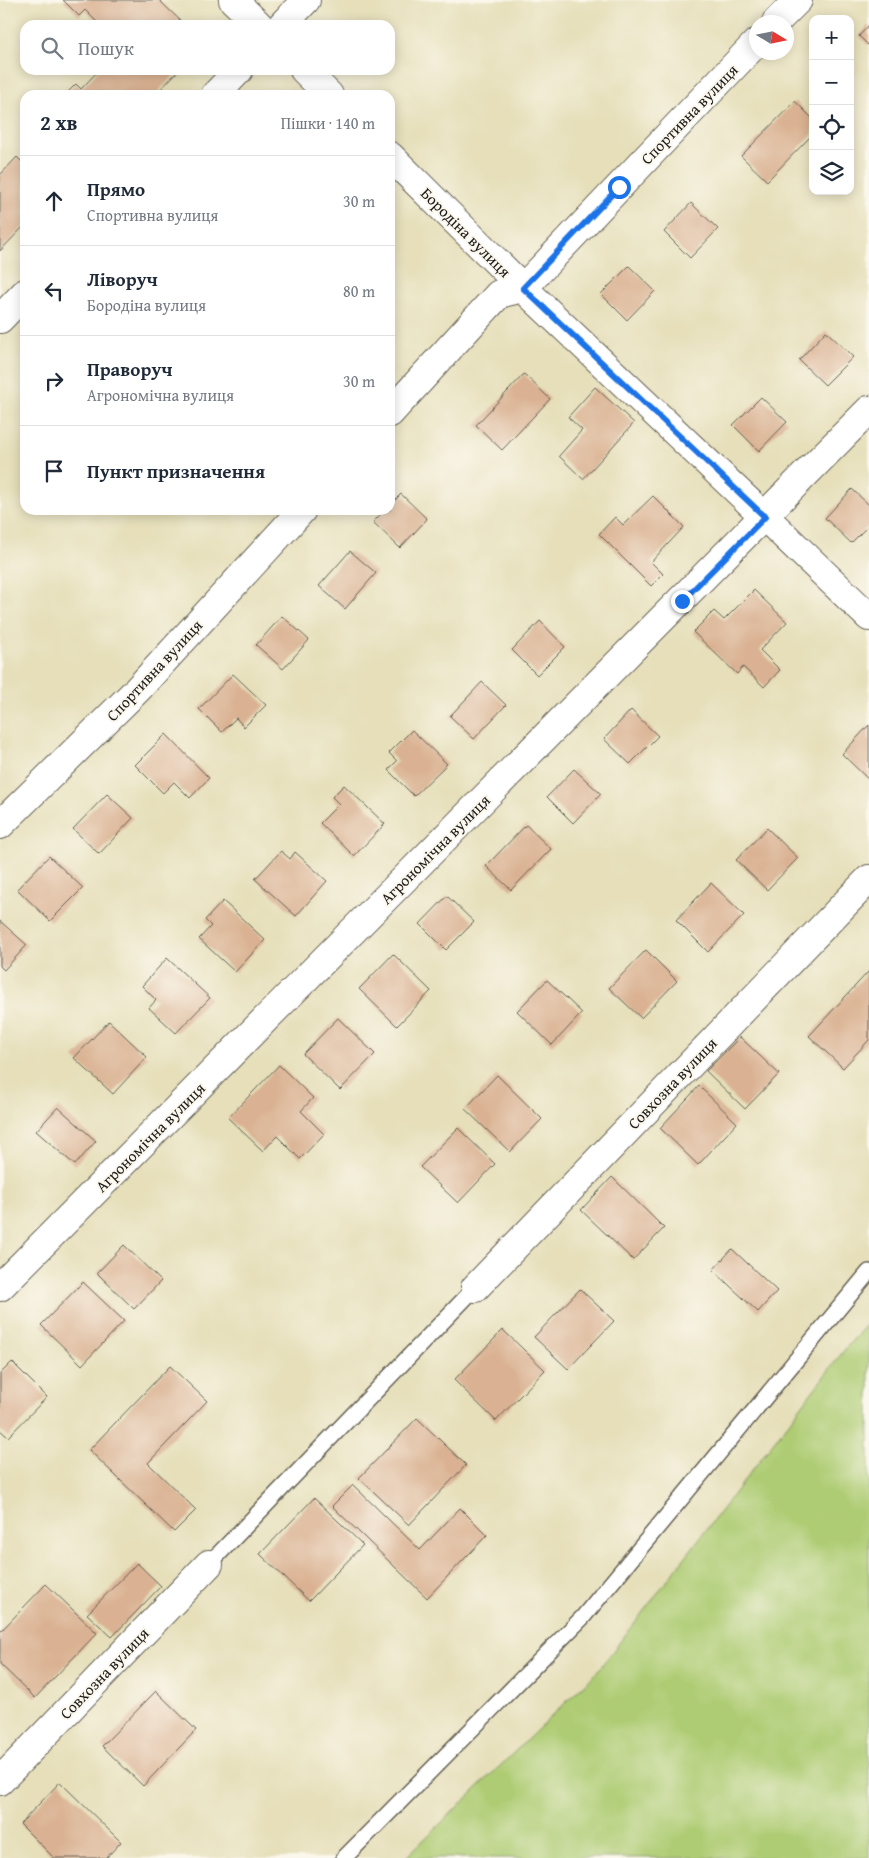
<!DOCTYPE html>
<html lang="uk">
<head>
<meta charset="utf-8">
<style>
  :root { --surface:#fff; --page:#f2f2f3; --text:#1f2937; --muted:#747a83; --line:#e0e1e3 }
  body { margin:0; font-family:"Gentium Book Plus",serif; background:var(--page); color:var(--text) }
  .controls { position:absolute; right:15px; top:15px; display:grid; overflow:hidden; border-radius:10px; box-shadow:0 2px 12px #0003 }
  .controls button { width:45px; height:45px; display:grid; place-items:center; padding:0; border:0; border-bottom:1px solid var(--line); background:var(--surface); color:var(--text); font:25px sans-serif }
  .compass { position:absolute; left:749px; top:15px; width:45px; height:45px; border-radius:50%; background:var(--surface); box-shadow:0 2px 12px #0003; rotate:100deg }
  .stop { position:absolute; width:15px; height:15px; margin:-11px; border:4px solid #1a73e8; border-radius:50%; background:#fff }
  .stop.end { background:#1a73e8; border-color:#fff; box-shadow:0 1px 5px #0008 }
  .list { margin:0; padding:0; list-style:none }
  h2 { display:flex; justify-content:space-between; align-items:center; height:65px; margin:0; padding:0 20px; font-size:21px }
  h2 small { font-size:16px; font-weight:400; color:var(--muted) }
  .list li { display:grid; grid-template-columns:32px 1fr auto; gap:15px; align-items:center; box-sizing:border-box; height:90px; padding:0 20px; border-top:1px solid var(--line) }
  .list b { display:block; font-size:19px; white-space:nowrap }
  .list p { margin:0; font-size:16px; white-space:nowrap; color:var(--muted) }
  .list em { font-size:16px; font-style:normal; color:var(--muted) }
  .icon { flex:none; width:28px; height:28px; fill:none; stroke:currentColor; stroke-width:2; stroke-linecap:round; stroke-linejoin:round }
  .map { position:relative; flex:none; width:869px; height:1858px; overflow:hidden }
  .search { position:absolute; background:var(--surface); box-shadow:0 2px 12px #0003; left:20px; top:20px; width:375px; height:55px; display:flex; align-items:center; gap:12px; box-sizing:border-box; padding:0 18px; border-radius:15px; color:var(--muted); font-size:19px }
  .panel { position:absolute; background:var(--surface); box-shadow:0 2px 12px #0003; left:20px; top:90px; width:375px; height:425px; border-radius:15px }
  .map>svg:first-child { display:block }
  .green { fill:#aecc73; stroke:#657448 }
  .building { fill:#dab293 }
  .lines { fill:none; stroke-linecap:round; stroke-linejoin:round }
  .lane-casing { stroke:#636053; stroke-width:18 }
  .street-casing { stroke:#636053; stroke-width:30 }
  .lane { stroke:#fff; stroke-width:15 }
  .street { stroke:#fff; stroke-width:28 }
  .route { stroke:#1a73e8; stroke-width:6 }
  .labels { text-anchor:middle; stroke-width:4; stroke-linejoin:round; paint-order:stroke }
  .street-label { font-size:16px; fill:#1c1c1c; stroke:#fbf7ec }
</style>
</head>
<body>
<div class="map">
<svg width="869" height="1858" viewBox="0 0 869 1858">
  <rect width="100%" height="100%" fill="#fbf7ec"/>
  <filter id="ink" filterUnits="userSpaceOnUse"><feTurbulence type="fractalNoise" baseFrequency=".02" numOctaves="2"/><feDisplacementMap in="SourceGraphic" scale="10" xChannelSelector="R" yChannelSelector="G"/><feConvolveMatrix kernelMatrix="1 2 1 2 8 2 1 2 1" color-interpolation-filters="sRGB"/></filter>
  <filter id="wash" filterUnits="userSpaceOnUse"><feTurbulence type="fractalNoise" baseFrequency=".0096" numOctaves="4" result="noise"/><feDisplacementMap in="SourceGraphic" scale="20" xChannelSelector="R" yChannelSelector="G"/><feGaussianBlur stdDeviation="1.12" result="paint"/><feColorMatrix in="noise" values="0 0 0 0 0 0 0 0 0 0 0 0 0 0 0 0 0 1.4 0 .05"/><feComposite in="paint" operator="in"/></filter>
  <g filter="url(#wash)">
    <rect width="100%" height="100%" fill="#e6dfba"/>
    <path class="green" d="M869 1322V1858H405L596 1673 849 1344Z"/>
    <g id="blocks">
      <path class="building" d="M63 0H159L185 25H100L85 10 79 16Z
        M869 25V46L859 36Z
        M99 70H179L155 95H65L76 84 81 89Z
        M795 101 813 119V134L767 181 741 156Z
        M17 157 25 165V225L0 251V175Z
        M691 203 718 229 690 258 664 232Z
        M629 266 655 291 627 320 601 294Z
        M826 331 853 357 825 385 799 360Z
        M524 374 550 399 502 450 476 425Z
        M595 387 634 423 583 479 559 456 582 430 568 417Z
        M761 397 787 422 759 451 733 425Z
        M852 489 869 505V525L851 543 825 518Z
        M401 494 427 519 400 548 373 522 385 510H390V505Z
        M653 496 684 527 651 562 663 574 651 586 599 534 615 517 623 525Z
        M350 551 376 573 345 609 319 586Z
        M754 590 787 622 760 650 780 670 764 687 743 667 737 674 693 632 714 611 724 620Z
        M282 616 309 640 283 669 256 645Z
        M540 621 565 647 537 675 512 650Z
        M233 674 266 705 244 727 236 718 222 732 199 709Z
        M482 682 506 705 474 739 450 716Z
        M631 710 658 736 630 764 604 739Z
        M869 725V780L842 754Z
        M412 730 447 764 414 796 388 770 397 761 389 753Z
        M166 734 209 778 190 798 174 782 163 793 135 765Z
        M574 769 601 794 573 823 547 797Z
        M344 785 385 824 354 856 320 823 339 804 332 797Z
        M107 794 133 818 99 854 73 829Z
        M526 825 551 849 511 890 486 866Z
        M767 828 798 858 767 890 736 860Z
        M281 851 290 859 295 852 327 881 296 916 255 879Z
        M49 856 83 888 50 921 17 889Z
        M711 883 744 915 708 952 676 920Z
        M447 896 474 922 446 950 420 924Z
        M223 901 265 940 235 972 199 939 211 926 205 920Z
        M0 921 27 945 4 970 0 966Z
        M646 950 677 981 641 1018 609 988Z
        M393 954 431 991 397 1026 359 989Z
        M167 958 210 998 176 1033 149 1008 156 1000 142 986Z
        M869 971V1040L843 1068 809 1036Z
        M547 980 582 1013 552 1045 517 1011Z
        M338 1018 375 1054 340 1090 303 1054Z
        M109 1021 147 1057 113 1094 74 1058Z
        M740 1037 779 1074 745 1109 706 1071Z
        M279 1065 313 1098 301 1111 324 1134 300 1159 277 1136 263 1151 228 1118Z
        M497 1075 542 1119 510 1152 465 1109Z
        M699 1086 737 1123 698 1165 660 1128Z
        M58 1107 96 1141 75 1165 36 1131Z
        M458 1128 495 1164 458 1203 420 1167Z
        M612 1177 664 1228 633 1260 581 1210Z
        M124 1245 161 1281 134 1309 97 1273Z
        M732 1249 777 1291 758 1312 713 1270Z
        M83 1282 124 1321 82 1365 41 1325Z
        M580 1289 614 1321 568 1369 534 1337Z
        M503 1330 545 1370 496 1421 454 1380Z
        M12 1362 47 1397 8 1437 0 1430V1374Z
        M170 1366 207 1401 148 1463 196 1510 174 1532 89 1450Z
        M417 1418 466 1465 409 1525 359 1478Z
        M353 1485 420 1550 460 1508 487 1535 427 1598 332 1506Z
        M314 1498 363 1545 309 1601 260 1554Z
        M137 1563 161 1586 112 1637 87 1614Z
        M46 1584 97 1633 35 1698 0 1664V1632Z
        M156 1691 196 1730 143 1786 102 1746Z
        M60 1782 121 1842 106 1858H54L20 1824Z"/>
    </g>
  </g>
  <g filter="url(#ink)">
    <use href="#blocks" fill-opacity="0" stroke="#636053" stroke-width="1"/>
    <g class="lines">
      <g class="lane-casing">
        <path id="lane" d="M209 1564 475 1288
          M344 1858 583 1617 869 1272"/>
      </g>
      <g class="street-casing">
        <path id="street" d="M233 0 259 25
          M776 22 798 0
          M282 25 306 0
          M304 70 329 95
          M215 95 239 70
          M390 156 523 288 765 517 869 617
          M0 319 25 293
          M390 413 499 294 523 288 756 43
          M0 825 137 690 302 510
          M0 1287 869 410
          M475 1288 869 879
          M0 1781 209 1564"/>
      </g>
      <use href="#lane" class="lane"/>
      <use href="#street" class="street"/>
    </g>
  </g>
  <g class="lines" filter="url(#ink)">
    <path class="route" d="M619 187 523 288 765 517 682 601"/>
  </g>
  <g class="labels">
    <g class="street-label">
      <text transform="translate(689 114) rotate(-46)" y="6">Спортивна вулиця</text>
      <text transform="translate(466 232) rotate(45)" y="6">Бородіна вулиця</text>
      <text transform="translate(154 670) rotate(-47)" y="6">Спортивна вулиця</text>
      <text transform="translate(435 849) rotate(-45)" y="6">Агрономічна вулиця</text>
      <text transform="translate(672 1083) rotate(-46)" y="6">Совхозна вулиця</text>
      <text transform="translate(150 1137) rotate(-45)" y="6">Агрономічна вулиця</text>
      <text transform="translate(104 1673) rotate(-46)" y="6">Совхозна вулиця</text>
    </g>
  </g>
</svg>
<div class="controls">
<button>+</button>
<button>−</button>
<button><svg class="icon" aria-label="locate" viewBox="0 0 24 24"><circle cx="12" cy="12" r="6"/><path d="M12 2v4M12 18v4M2 12h4M18 12h4"/></svg></button>
<button><svg class="icon" aria-label="layers" viewBox="0 0 24 24"><path d="M12 4l9 5-9 5-9-5zM3 14l9 5 9-5"/></svg></button>
</div>
<svg class="compass" viewBox="-18 -18 36 36"><path d="M0-13l5 13h-10z" fill="#e53935"/><path d="M0 13l5-13h-10z" fill="#747a83"/></svg>
<div class="stop" style="left:619px;top:187px"></div>
<div class="stop end" style="left:682px;top:601px"></div>
<div class="search"><svg class="icon" aria-label="search" viewBox="0 0 24 24"><circle cx="10" cy="10" r="6"/><path d="M15 15l6 6"/></svg>Пошук</div>
<section class="panel">
<h2>2 хв<small>Пішки · 140 m</small></h2>
<ul class="list">
<li><svg class="icon" aria-label="ahead" viewBox="0 0 24 24"><path d="M12 20V5M6 11l6-6 6 6"/></svg><div><b>Прямо</b><p>Спортивна вулиця</p></div><em>30 m</em></li>
<li><svg class="icon" aria-label="left" viewBox="0 0 24 24"><path d="M17 20v-9H6M10 6l-5 5 5 5"/></svg><div><b>Ліворуч</b><p>Бородіна вулиця</p></div><em>80 m</em></li>
<li><svg class="icon" aria-label="right" viewBox="0 0 24 24"><path d="M7 20v-9h11M14 6l5 5-5 5"/></svg><div><b>Праворуч</b><p>Агрономічна вулиця</p></div><em>30 m</em></li>
<li><svg class="icon" aria-label="arrive" viewBox="0 0 24 24"><path d="M6 21V4h12l-3 4 3 4H6"/></svg><div><b>Пункт призначення</b></div></li>
</ul>
</section>
</div>
</body>
</html>
